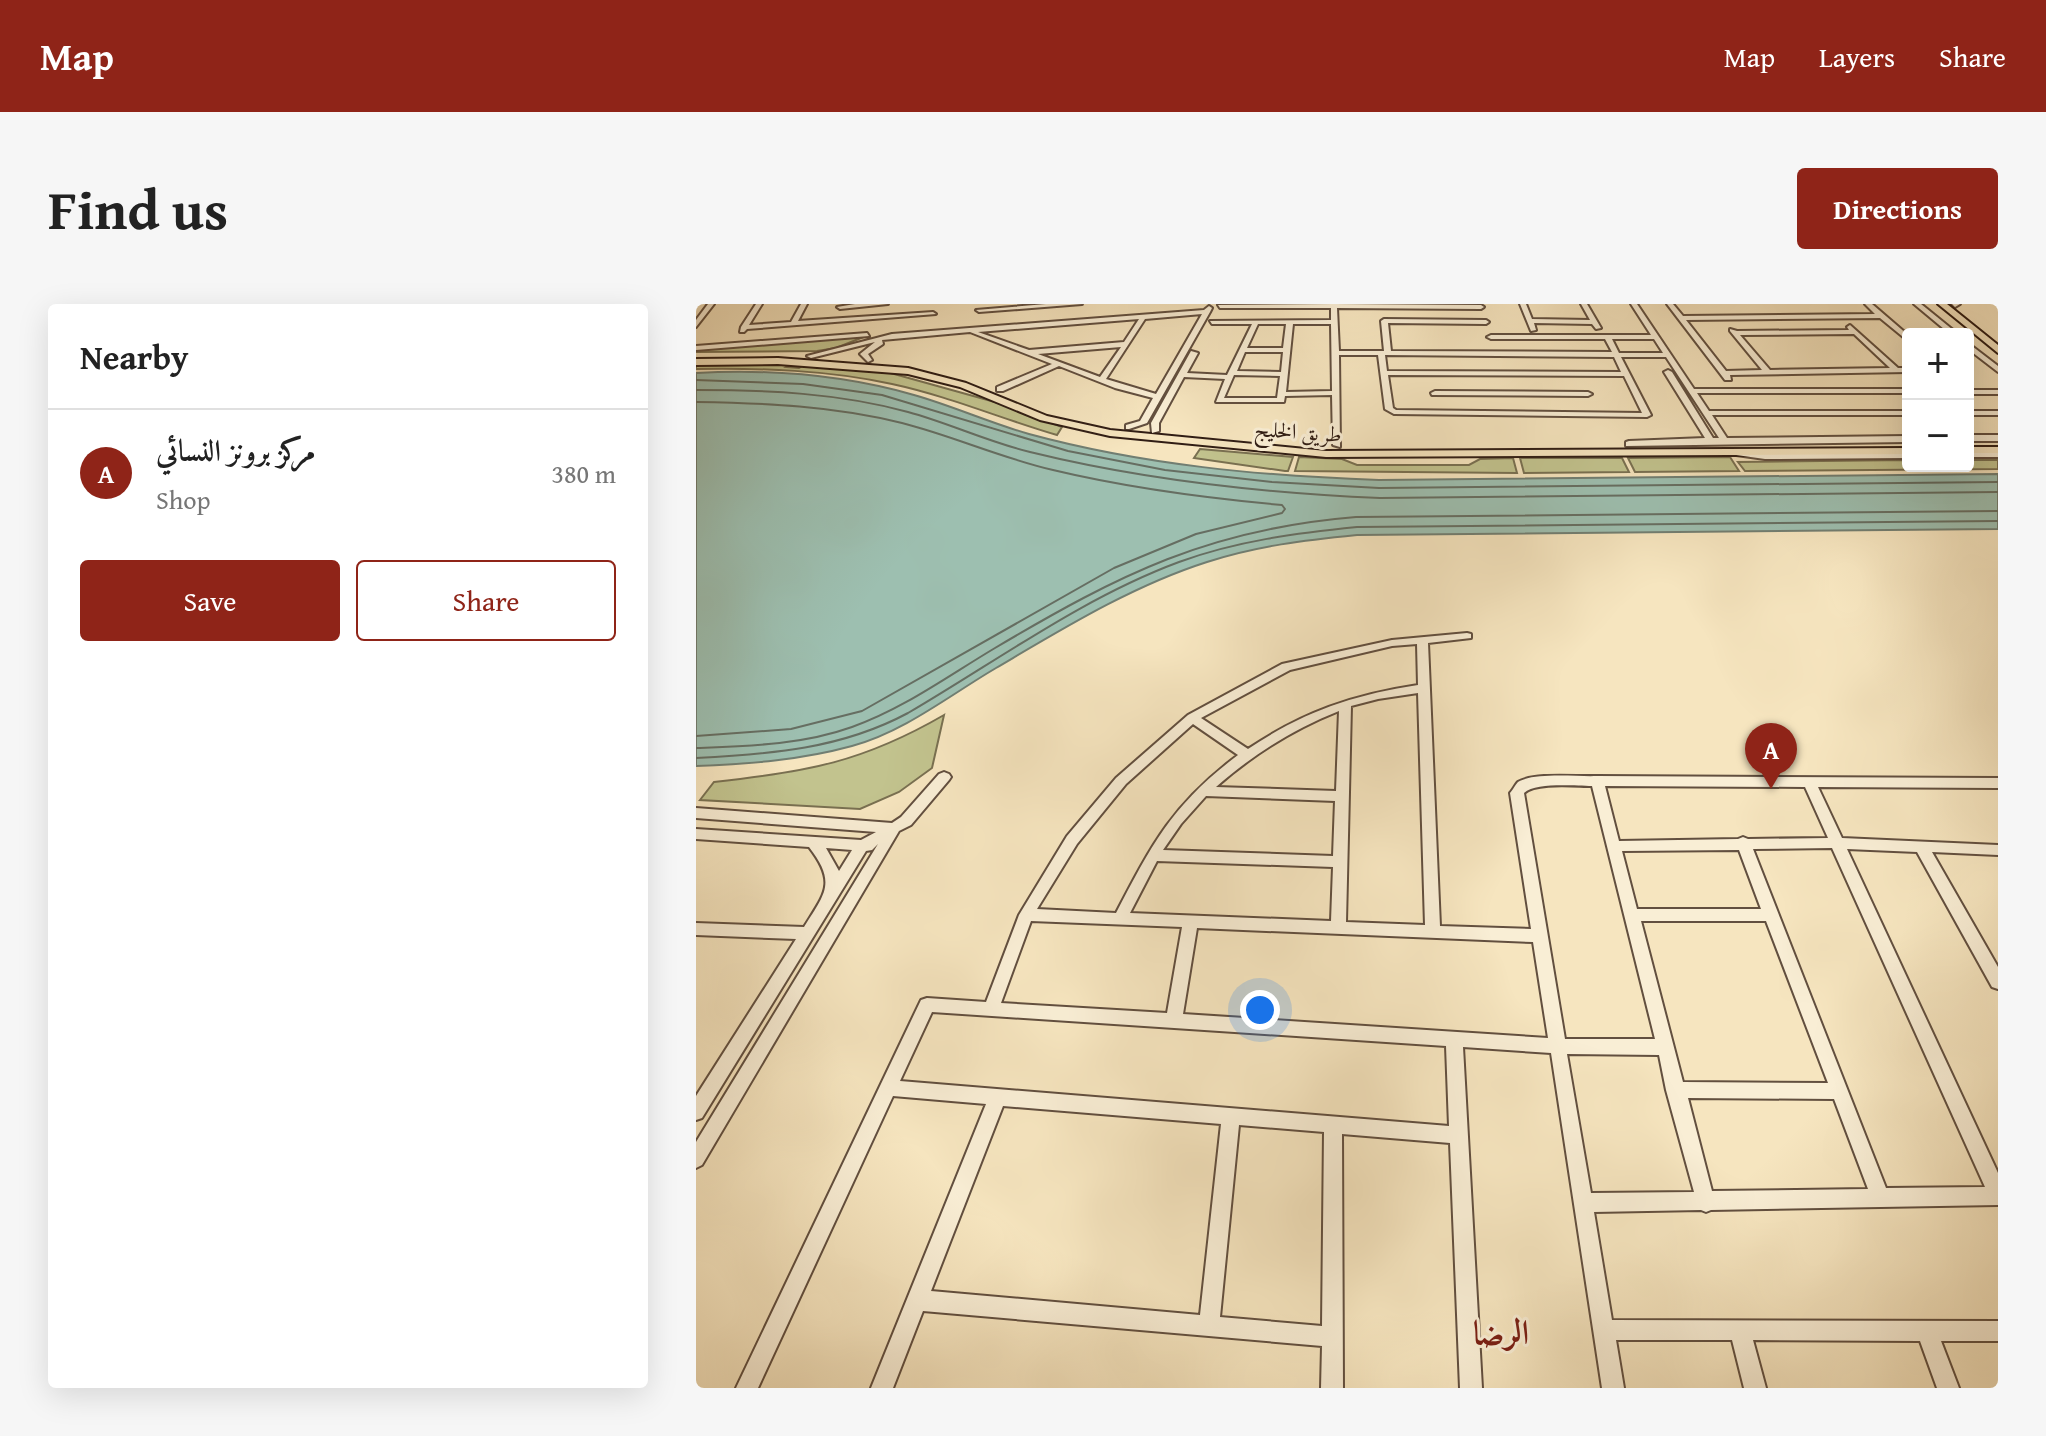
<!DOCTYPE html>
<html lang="en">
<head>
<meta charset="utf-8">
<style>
  :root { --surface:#fff; --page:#f6f6f6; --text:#222; --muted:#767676; --line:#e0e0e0; --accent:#8f2418 }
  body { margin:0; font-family:"Gentium Book Plus",Amiri,serif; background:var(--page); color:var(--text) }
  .controls { position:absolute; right:24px; top:24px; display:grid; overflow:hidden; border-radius:8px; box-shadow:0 8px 32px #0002 }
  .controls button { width:72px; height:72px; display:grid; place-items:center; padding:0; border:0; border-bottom:2px solid var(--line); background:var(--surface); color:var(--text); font:40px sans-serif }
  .you { position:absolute; left:564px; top:706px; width:28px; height:28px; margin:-20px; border:6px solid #fff; border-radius:50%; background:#1a73e8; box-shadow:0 0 0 12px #1a73e833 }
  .badge { display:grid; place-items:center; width:52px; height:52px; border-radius:50%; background:var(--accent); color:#fff; font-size:26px; font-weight:700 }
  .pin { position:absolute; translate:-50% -66px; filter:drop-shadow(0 2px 4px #0008) }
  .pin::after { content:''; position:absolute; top:42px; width:28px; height:24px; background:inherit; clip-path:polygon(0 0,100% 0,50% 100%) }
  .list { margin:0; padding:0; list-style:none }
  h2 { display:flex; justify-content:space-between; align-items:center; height:104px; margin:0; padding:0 32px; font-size:34px }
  h2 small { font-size:26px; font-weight:400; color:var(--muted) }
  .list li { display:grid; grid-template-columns:52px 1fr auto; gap:24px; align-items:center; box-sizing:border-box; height:128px; padding:0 32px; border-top:2px solid var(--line) }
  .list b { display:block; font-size:30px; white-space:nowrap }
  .list p { margin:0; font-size:26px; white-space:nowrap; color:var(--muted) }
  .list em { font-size:26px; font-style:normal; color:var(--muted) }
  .actions { display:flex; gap:16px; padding:24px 32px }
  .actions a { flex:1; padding:18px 0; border:2px solid var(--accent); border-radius:8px; text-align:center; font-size:28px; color:var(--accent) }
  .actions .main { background:var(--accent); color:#fff }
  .map { position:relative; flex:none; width:1302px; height:1084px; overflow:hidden; border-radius:8px }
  header { display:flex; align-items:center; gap:48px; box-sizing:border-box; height:112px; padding:0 40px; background:var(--accent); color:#fff }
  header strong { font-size:38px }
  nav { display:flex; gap:44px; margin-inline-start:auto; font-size:28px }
  .intro { display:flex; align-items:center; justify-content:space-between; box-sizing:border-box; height:192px; padding:0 48px }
  h1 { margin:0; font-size:56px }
  .button { padding:20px 36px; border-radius:8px; background:var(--accent); color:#fff; font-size:28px; font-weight:700 }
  main { display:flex; gap:48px; padding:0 48px }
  aside { flex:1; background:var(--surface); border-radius:8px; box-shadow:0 8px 32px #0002 }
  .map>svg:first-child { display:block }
  .green { fill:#c2c38e; stroke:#797051; stroke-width:2 }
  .water { fill:#9dbfb0; stroke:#717e72; stroke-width:2 }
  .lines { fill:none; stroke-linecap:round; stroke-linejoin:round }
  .shore { stroke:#666e62; stroke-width:2 }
  .minor-casing { stroke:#624f3f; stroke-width:4 }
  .major-casing { stroke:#301d14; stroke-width:4 }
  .minor { fill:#f9eed5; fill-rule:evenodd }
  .major { fill:#f6e5bf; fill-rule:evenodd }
  .labels { text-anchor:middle; stroke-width:6; stroke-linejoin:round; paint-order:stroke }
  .far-street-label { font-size:22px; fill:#301d14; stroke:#f9eed5 }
  .near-neighbourhood-label { font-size:34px; font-weight:bold; fill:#7a1f14; stroke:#f9eed5 }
</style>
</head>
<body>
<header>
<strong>Map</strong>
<nav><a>Map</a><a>Layers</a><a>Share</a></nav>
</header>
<div class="intro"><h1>Find us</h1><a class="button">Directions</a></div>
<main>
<aside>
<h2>Nearby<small></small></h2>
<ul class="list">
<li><span class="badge">A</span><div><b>مركز برونز النسائي</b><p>Shop</p></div><em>380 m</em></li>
</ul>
<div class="actions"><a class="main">Save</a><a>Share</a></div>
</aside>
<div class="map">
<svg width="1302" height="1084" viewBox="0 0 1302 1084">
  <rect width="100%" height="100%" fill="#f6e5bf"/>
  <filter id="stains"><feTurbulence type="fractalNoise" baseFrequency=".0025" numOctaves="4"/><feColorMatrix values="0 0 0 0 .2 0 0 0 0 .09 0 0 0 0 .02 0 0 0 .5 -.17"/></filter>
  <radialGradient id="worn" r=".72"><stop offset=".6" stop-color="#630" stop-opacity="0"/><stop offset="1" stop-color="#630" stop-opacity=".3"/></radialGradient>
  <path class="green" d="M170 32 140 44 121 47 0 48V45Z
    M0 61H93L90 63 103 64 108 61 191 68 306 100 366 123 361 131C306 115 252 92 196 80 132 66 66 64 0 65Z
    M504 145 597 153 592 167H589L498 154Z
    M603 153 646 155 661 161H773L784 155 817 154 821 169 599 167Z
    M1034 153 1043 167 939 168 932 154Z
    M824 154H926L933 168 828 169Z
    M1212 156V162H1272V156H1302V165L1049 167 1042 158Z
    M248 411 236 464 203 488 164 505 4 496 18 478C111 468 167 458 248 411Z"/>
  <path class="water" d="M0 69C72 65 148 71 218 91 257 102 294 119 333 130 447 161 566 172 683 176L1302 170V225L661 231C610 236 560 242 511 258 436 282 368 324 300 364 254 391 208 428 156 442 105 456 53 460 0 462Z"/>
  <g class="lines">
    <path class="shore" d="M0 76 107 80 186 91 372 147 469 166 576 178 683 184 1302 178
      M0 86C71 86 143 89 212 108 253 119 292 138 334 148 448 176 566 189 684 194L1302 188
      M0 98C69 99 138 102 206 119 257 132 305 154 357 166 432 184 509 194 586 201L589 205 586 209 500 230 418 264 166 407 95 425 0 432
      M0 444C52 442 106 441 156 423 207 405 252 372 299 344 424 270 513 225 660 213L1302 207
      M0 454C75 450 145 445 212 409 301 357 386 294 483 258 540 237 601 229 661 223L1302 217"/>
    <g class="minor-casing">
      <path id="minor" d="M12 0H18L0 23V16Z
        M60 0H66L53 21 95 18 105 0H111L102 17 237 8 240 10 51 25 48 28H44L45 23Z
        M159 0H192L144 5 141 3Z
        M350 0H386L283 8 280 6Z
        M638 0 785 1 788 3 785 5 641 4 643 47H688L685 17 688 15 790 16 793 18 790 20 692 19 695 47 916 48 909 35H795L791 33 795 31H955L935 0H941L998 85H1212V89H1001L1013 107H1212V111H1016L1031 134 1212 132V138L930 142V138L933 137 1009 134 968 68 972 66 976 68 1017 134H1023L970 53H925L955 111 951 113 698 110 689 105 682 51H643L644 143 637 141 636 91 589 92 588 98H520L529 75 488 73 463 119V127L456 129 455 119 495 47 502 49 491 69 531 71 556 20H516L514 17 635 16V4H524L522 1ZM562 20H590L587 44H551ZM597 20H635L636 87 590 88ZM916 35H958L967 49H923ZM549 48H587L585 68 541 67ZM689 51 918 53 925 68 691 67ZM538 71 584 72 581 94H528ZM692 71 928 72 946 109 700 106 697 104Z
        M824 0H830L836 15 894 16 885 0H891L905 24 900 25 896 20 838 19 840 26 835 27Z
        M971 0H977L987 12 1179 10 1169 0H1176L1212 31V37L1184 14 990 16 1030 67 1066 66 1034 27V25L1041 27 1153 26 1151 23 1154 21 1202 64H1212V68L1034 71 1035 76H1029ZM1158 30 1194 64 1074 66 1044 31Z
        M1218 0H1225L1262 30H1254Z
        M1256 0H1264L1259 3Z
        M513 2 516 4 514 8 451 119 433 125H430V121L444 117 457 94 419 84 363 62 307 87H301V83L356 60 274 28 186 36 187 40 172 50 176 56 172 58 164 50 179 38 115 54 111 52 196 30 508 6ZM506 10 460 90 410 75 449 15ZM443 15 428 38 333 46 282 28ZM425 43 404 73 342 50Z
        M171 29 173 32 0 46V42Z
        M1272 39 1302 62V68L1272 45Z
        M1272 86H1302V90H1272Z
        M739 87 892 88 896 90 892 92 736 91 735 89Z
        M1272 107H1302V111H1272Z
        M1272 131H1302V137H1272Z
        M1036 145 1069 149 1212 148V154L1069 155 1033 150 1032 148Z
        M1272 147H1302V153H1272Z
        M771 329 775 330V334L732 339 744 622 835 625 814 489C816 487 820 480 822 478 838 468 882 473 901 472L1302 474V484L1122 483 1146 534 1302 541V551L1236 548 1302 663V685L1296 683 1221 548 1151 545 1302 869V901L1015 906 1010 908 1005 906 898 908 916 1016 1302 1017V1037H1245L1263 1084H1241L1224 1037 1057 1036 1070 1084H1048L1036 1036H920L928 1084H906L855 749 767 743 786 1084H764L754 839 646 830 647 1084H625L626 1042 227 1007 197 1084H175L290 800 197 792 62 1084H40L225 696 231 694 290 698 323 611 371 532 420 474 492 411 586 360 696 336ZM721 340 722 381C656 391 607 408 552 445L505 414 594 366 696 342ZM722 389 729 621 650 618 655 402 682 395ZM643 407 640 487 520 483C556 451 598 425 643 407ZM497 420 542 451C477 500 457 538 420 609L341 605 381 540 430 480ZM896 482 959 735H869L828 489C840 478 878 482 896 482ZM909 482 1109 483 1132 534 1052 535 1047 533 1042 535 923 537ZM510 492 639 497 637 552 467 546 485 520ZM1136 544 1289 883 1190 884 1057 545ZM1043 546 1065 605H941L926 547ZM461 557 637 563 635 617 434 609ZM335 617 486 623 471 709 305 699ZM945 617H1070L1132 779 987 778ZM501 624 837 638 852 734 487 710ZM236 708 750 742 753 822 204 777ZM871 750 963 751 970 786 998 888 895 889ZM992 794 1138 795 1172 885 1016 887ZM307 802 525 820 504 1011 235 987ZM543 821 628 828 626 1022 524 1013Z
        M248 468 253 470 255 473 253 476 215 521 203 527 6 861 0 864V838L182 540 176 546 170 547 6 814 0 816V792L100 635 0 631V619L108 623C129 589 141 579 113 543L0 535V525L165 536 180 528 0 514V504L196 519 205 513 243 470ZM130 544 156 546 143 567Z"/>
    </g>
    <g class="major-casing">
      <path id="major" d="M1242 0H1251L1302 41V49Z
        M82 54 212 64 270 79 351 112 414 126 630 147 1212 144V150L630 153 414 132 344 116 264 83 212 70 82 60 0 61V55Z
        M1272 143H1302V149H1272Z"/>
    </g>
    <use href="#minor" class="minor"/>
    <use href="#major" class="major"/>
  </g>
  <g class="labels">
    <g class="far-street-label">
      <text transform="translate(602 127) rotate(4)" y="8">طريق الخليج</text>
    </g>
    <g class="near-neighbourhood-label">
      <text x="805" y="1040">الرضا</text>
    </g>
  </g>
  <rect width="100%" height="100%" filter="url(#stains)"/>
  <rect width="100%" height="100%" fill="url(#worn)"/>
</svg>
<div class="controls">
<button>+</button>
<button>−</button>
</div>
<div class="you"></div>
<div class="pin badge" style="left:1075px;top:485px">A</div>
</div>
</main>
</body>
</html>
